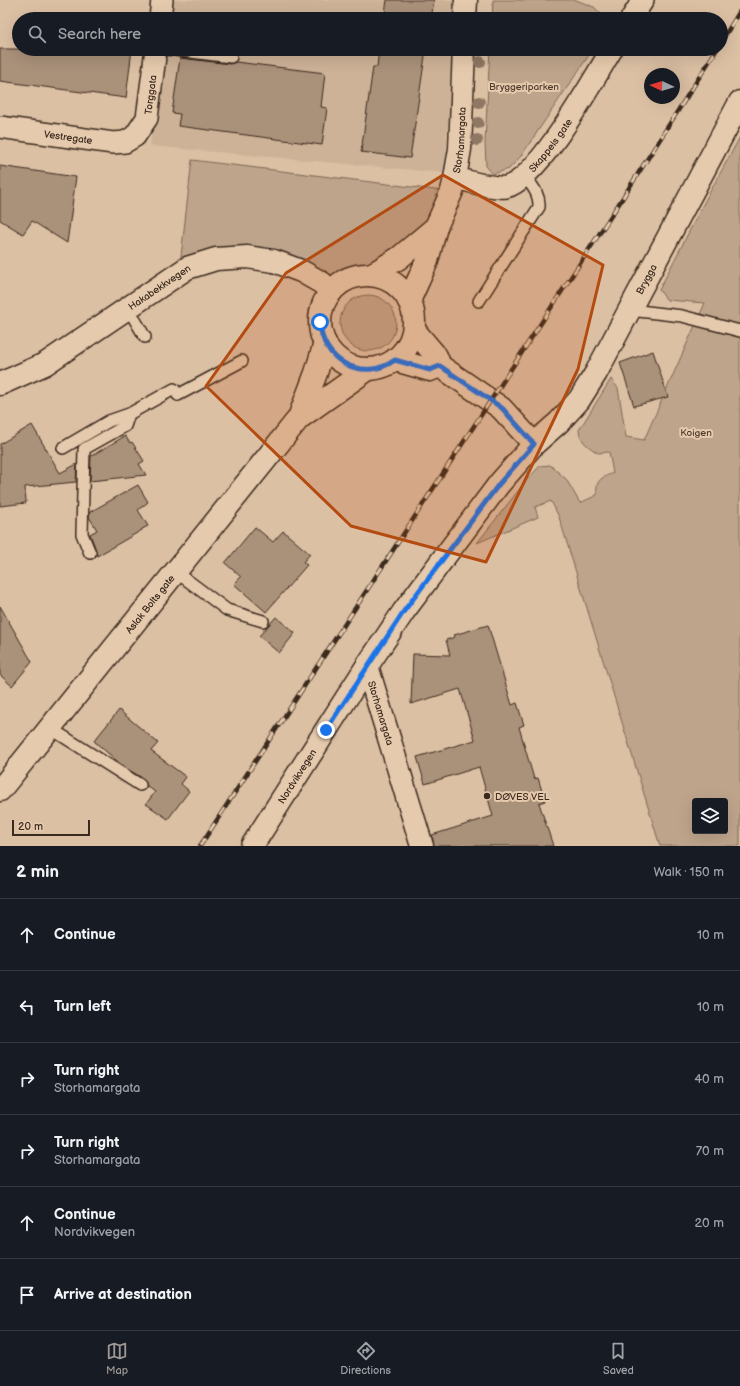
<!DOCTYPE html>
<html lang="en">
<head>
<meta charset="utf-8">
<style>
  :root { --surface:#171b24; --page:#20242c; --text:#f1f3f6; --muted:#9ea1a6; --line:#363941; --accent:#9f9995 }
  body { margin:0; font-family:"Balsamiq Sans",sans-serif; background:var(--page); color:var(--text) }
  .controls { position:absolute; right:12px; bottom:12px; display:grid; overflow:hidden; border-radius:4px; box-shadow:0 4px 16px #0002 }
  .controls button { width:36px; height:36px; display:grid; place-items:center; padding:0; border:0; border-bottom:1px solid var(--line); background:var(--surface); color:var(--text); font:20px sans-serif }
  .compass { position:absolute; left:644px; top:68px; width:36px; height:36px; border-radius:50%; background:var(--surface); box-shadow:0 4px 16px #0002; rotate:274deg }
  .scale { position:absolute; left:12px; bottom:10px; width:78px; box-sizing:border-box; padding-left:4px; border:2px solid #3b2a1e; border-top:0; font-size:11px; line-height:14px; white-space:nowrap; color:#3b2a1e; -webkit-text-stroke:3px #e6caad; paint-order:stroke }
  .stop { position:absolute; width:12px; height:12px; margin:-9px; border:3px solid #1a73e8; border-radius:50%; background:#fff }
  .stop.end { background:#1a73e8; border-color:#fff; box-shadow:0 1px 4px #0008 }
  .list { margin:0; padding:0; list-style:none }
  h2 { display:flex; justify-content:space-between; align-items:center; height:52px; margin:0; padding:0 16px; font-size:17px }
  h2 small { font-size:13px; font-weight:400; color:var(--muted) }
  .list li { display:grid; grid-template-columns:26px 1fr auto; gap:12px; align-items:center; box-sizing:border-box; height:72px; padding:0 16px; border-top:1px solid var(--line) }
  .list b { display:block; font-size:15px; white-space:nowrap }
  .list p { margin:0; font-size:13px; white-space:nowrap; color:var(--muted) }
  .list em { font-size:13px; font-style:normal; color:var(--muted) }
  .icon { flex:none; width:22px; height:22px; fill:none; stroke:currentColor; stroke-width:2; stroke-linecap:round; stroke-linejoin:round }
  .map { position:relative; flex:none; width:740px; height:846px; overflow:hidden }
  .search { position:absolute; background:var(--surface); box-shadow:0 4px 16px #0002; left:12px; right:12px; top:12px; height:44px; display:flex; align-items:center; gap:10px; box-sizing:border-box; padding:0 14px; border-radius:22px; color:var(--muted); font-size:15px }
  .sheet { height:484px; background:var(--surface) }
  nav { display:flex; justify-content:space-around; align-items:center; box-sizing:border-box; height:56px; border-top:1px solid var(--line); background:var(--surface); font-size:11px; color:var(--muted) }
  nav a { display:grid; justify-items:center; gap:2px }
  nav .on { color:var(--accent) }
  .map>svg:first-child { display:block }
  .built { fill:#cdb297 }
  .green { fill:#bea48b; stroke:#7c6754; fill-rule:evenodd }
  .building { fill:#aa917a; stroke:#3b2a1e }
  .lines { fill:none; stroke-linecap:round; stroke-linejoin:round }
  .lane-casing { stroke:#3b2a1e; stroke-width:14 }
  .street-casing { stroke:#3b2a1e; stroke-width:24 }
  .secondary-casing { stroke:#3b2a1e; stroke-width:25 }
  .lane { stroke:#e6caad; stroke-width:11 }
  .street { stroke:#e6caad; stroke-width:21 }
  .secondary { stroke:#e6caad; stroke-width:22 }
  .rail-casing { stroke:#3b2a1e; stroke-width:4.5 }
  .rail { stroke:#e6caad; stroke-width:3; stroke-dasharray:9; stroke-linecap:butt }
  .tree { fill:#8e7763 }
  .route { stroke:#1a73e8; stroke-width:5 }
  .marked { fill:#b44b11; fill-opacity:0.2; stroke:#b44b11; stroke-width:3; stroke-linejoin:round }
  .poi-dot { fill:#3b2a1e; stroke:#e6caad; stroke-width:1.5 }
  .labels { text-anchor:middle; stroke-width:4; stroke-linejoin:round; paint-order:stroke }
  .park-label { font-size:10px; fill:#4f3c2e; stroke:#e6caad }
  .street-label { font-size:10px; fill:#3b2a1e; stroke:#e6caad }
  .poi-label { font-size:10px; fill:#3b2a1e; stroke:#e6caad; text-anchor:start }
</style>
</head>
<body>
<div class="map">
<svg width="740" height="846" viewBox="0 0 740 846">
  <rect width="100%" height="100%" fill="#dcc0a4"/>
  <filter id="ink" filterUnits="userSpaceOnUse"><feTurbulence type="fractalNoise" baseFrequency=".025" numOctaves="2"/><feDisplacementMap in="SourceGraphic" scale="8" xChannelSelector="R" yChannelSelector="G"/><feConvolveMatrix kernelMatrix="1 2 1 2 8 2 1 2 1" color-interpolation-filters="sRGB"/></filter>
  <g filter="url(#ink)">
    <path class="built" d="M172 0H454L453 19H169Z
      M165 49H452L445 173 150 146Z"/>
    <path class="green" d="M493 0H576L594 7 601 14 603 19H492Z
      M490 49H593L521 156 509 169 493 174 486 166 485 142Z
      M740 137V846H660L559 517 551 501 535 507 538 517 477 543 525 482 540 466 550 465 566 479 580 503 597 495C595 480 601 478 613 473L609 452 598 453C589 447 580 442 579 430L611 379 618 388 626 437 644 440 705 303 667 300 659 290 706 199ZM695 801H725V831H695Z
      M192 160 444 191 433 217 402 245 379 257 367 266 352 268 329 277 301 264 180 265Z
      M340 323a28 28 0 1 1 56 0a28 28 0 1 1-56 0Z"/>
    <path class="building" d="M387 0H434L431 19H384Z
      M0 49H132L126 98 0 81Z
      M379 49H426L410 158 361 152 373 67H377Z
      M180 58 230 64 236 62 325 73 321 107 327 108 322 145 178 126 180 114 172 113Z
      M0 166 76 177 67 243 32 221 23 234 0 220Z
      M653 351 668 397 634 406 620 363Z
      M32 425 60 473 77 464 76 482 25 487 26 503 0 506V444Z
      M125 436 130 443 132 442 144 461 139 464 146 475 90 481 91 456Z
      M138 485 148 502 138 510 148 526 142 529V530L97 556 96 550 90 534 97 530 89 517 90 512Z
      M255 527 273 542 283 531 310 554 303 562 307 565 266 612 234 584 241 577 225 563Z
      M0 606 32 662 12 686 0 675Z
      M276 617 295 633 279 653 259 636Z
      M488 625 512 705 517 703 524 725 519 727 534 779 538 778 545 801 539 803 553 846H434L432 835 493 816 479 767 425 784 417 757 475 740 460 689 411 704 413 654 450 655 446 640 455 637 454 635Z
      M119 710 158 743 151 751 186 777 181 784 189 791 168 819 146 804 155 792 147 786 144 779 124 767 94 741Z"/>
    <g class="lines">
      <g class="lane-casing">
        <path id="lane" d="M167 49 231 57
          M479 301 539 207C540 194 532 186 525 176
          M128 308 145 337
          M630 310 682 316 740 331
          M63 448 109 421 129 414 174 389 178 395 242 361
          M90 553 82 534 84 449 125 426 129 414
          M175 571 227 610 263 621
          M50 728 140 785"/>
      </g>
      <g class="street-casing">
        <g id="street">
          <path d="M160 19 162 0"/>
          <path d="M631 19 643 0"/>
          <path id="s1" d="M0 127 113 143 125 142 135 136 147 118 156 49"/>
          <path id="s2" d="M455 178C470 181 491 189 506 187 538 180 594 79 612 49"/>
        </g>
      </g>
      <g class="secondary-casing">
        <g id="secondary">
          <path d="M465 19 466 0"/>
          <circle cx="367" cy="322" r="47"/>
          <path d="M371 275 399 258 436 227"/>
          <path id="s3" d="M409 301 427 261 436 227 452 191 455 178 460 149 464 49"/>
          <path d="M414 330 436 356 440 366 501 408 534 444"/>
          <path d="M395 360 430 370 440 366"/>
          <path id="s4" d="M0 384 45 364 187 268 216 259 247 257 274 261 301 271 322 283 331 292"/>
          <path d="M299 418 316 373 325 343"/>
          <path id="s5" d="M367 666 422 846"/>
          <path id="s6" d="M0 790 299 418 368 369"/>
          <path id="s7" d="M252 846 367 666 404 611 499 484 534 444 559 422 579 400 596 373 740 102"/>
        </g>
      </g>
      <use href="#lane" class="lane"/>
      <use href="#street" class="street"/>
      <use href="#secondary" class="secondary"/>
      <g class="rail-casing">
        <path id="rail" d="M721 42 740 11
          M200 846 622 199 717 49"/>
      </g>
      <use href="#rail" class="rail"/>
    </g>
    <g class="tree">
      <circle cx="480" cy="62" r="6"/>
      <circle cx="479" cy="102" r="6"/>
      <circle cx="478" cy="123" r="6"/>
      <circle cx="477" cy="140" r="6"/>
    </g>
  </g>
  <g class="lines" filter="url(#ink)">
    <path class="route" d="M320 322C321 361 363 383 395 360L430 370 440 366 502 408 534 444 499 484 404 611 326 730"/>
  </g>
  <path class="marked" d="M443 175 603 265 578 369 486 562 351 526 206 386 286 273Z"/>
  <circle class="poi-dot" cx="487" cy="796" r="4"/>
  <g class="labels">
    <g class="park-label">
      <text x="524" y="90">Bryggeriparken</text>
      <text x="696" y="436">Koigen</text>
    </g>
    <g class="street-label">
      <text dy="4" stroke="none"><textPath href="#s1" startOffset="183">Torggata</textPath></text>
      <text dy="4" stroke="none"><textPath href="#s1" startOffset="69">Vestregate</textPath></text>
      <text dy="4" stroke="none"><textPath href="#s3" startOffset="170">Storhamargata</textPath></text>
      <text dy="4" stroke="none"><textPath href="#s2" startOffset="114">Skappels gate</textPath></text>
      <text dy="4" stroke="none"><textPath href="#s7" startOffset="693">Brygga</textPath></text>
      <text dy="4" stroke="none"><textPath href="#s4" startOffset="187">Hakabekkvegen</textPath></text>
      <text dy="4" stroke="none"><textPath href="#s6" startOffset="239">Aslak Bolts gate</textPath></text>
      <text dy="4" stroke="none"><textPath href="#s5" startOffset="49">Storhamargata</textPath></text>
      <text dy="4" stroke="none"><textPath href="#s7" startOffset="83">Nordvikvegen</textPath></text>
    </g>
    <g class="poi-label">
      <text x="495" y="800">DØVES VEL</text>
    </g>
  </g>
</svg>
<div class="controls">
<button><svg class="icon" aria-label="layers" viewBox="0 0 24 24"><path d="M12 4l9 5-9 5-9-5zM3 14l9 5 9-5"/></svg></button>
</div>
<svg class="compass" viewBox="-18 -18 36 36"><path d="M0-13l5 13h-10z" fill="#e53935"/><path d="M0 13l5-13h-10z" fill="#9ea1a6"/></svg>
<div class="scale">20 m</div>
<div class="stop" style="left:320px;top:322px"></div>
<div class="stop end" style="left:326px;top:730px"></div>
<div class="search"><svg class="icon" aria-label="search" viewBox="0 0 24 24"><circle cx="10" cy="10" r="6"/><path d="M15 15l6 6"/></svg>Search here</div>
</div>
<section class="sheet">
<h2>2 min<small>Walk · 150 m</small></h2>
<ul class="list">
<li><svg class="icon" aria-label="ahead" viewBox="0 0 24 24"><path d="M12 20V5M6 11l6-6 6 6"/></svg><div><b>Continue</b></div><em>10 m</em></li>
<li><svg class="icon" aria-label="left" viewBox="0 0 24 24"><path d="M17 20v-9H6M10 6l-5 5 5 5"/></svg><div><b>Turn left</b></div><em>10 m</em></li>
<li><svg class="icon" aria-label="right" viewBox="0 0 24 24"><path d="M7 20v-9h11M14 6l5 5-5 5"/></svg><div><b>Turn right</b><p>Storhamargata</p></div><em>40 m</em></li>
<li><svg class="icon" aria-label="right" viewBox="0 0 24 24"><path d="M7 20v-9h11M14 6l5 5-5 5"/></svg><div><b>Turn right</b><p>Storhamargata</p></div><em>70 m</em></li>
<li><svg class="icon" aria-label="ahead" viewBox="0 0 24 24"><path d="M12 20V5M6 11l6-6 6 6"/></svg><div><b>Continue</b><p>Nordvikvegen</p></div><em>20 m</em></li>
<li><svg class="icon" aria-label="arrive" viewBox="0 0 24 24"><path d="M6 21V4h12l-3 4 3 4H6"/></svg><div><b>Arrive at destination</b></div></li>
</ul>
</section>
<nav>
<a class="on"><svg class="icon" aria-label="map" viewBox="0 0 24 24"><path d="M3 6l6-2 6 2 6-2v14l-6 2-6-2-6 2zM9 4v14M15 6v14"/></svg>Map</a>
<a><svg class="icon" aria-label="directions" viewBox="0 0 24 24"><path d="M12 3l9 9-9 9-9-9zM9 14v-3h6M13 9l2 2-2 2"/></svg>Directions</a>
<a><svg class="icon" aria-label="saved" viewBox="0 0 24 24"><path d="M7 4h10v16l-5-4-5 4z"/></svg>Saved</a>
</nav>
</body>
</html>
